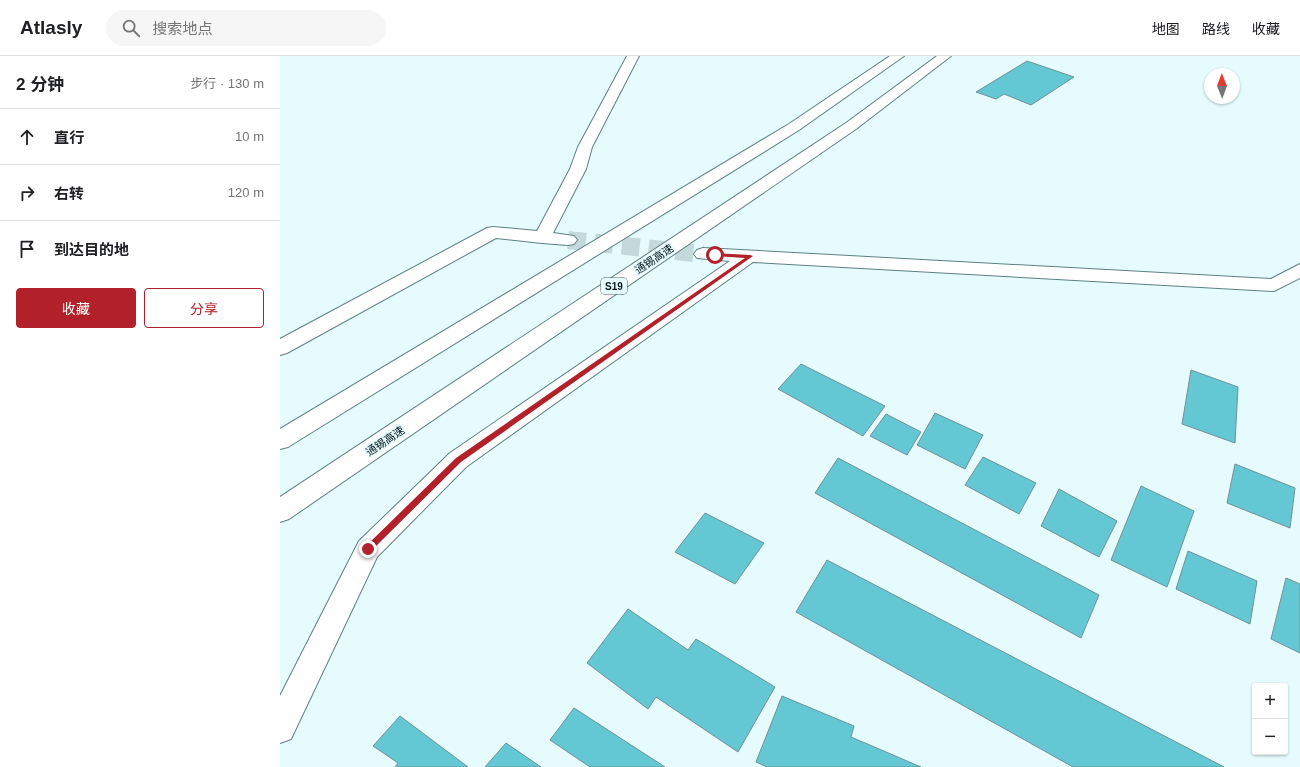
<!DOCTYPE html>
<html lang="zh">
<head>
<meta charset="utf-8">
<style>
  :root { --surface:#fff; --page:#f6f6f6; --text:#202124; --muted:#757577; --line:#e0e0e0; --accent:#b2202a }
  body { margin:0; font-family:Arial,"Noto Sans SC",sans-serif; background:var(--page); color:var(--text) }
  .controls { position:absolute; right:12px; bottom:12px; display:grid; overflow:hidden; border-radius:4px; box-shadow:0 1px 3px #0004 }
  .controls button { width:36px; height:36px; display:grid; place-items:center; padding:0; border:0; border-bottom:1px solid var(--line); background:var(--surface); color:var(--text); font:20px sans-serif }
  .compass { position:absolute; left:924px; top:12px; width:36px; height:36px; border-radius:50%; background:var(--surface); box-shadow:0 1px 3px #0004; rotate:359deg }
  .stop { position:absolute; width:12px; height:12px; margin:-9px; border:3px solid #b2202a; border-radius:50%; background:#fff }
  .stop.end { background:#b2202a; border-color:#fff; box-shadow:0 1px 4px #0008 }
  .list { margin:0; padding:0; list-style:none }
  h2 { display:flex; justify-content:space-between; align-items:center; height:52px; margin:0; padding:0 16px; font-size:17px }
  h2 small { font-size:13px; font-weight:400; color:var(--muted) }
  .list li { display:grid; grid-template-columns:26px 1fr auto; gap:12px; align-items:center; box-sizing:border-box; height:56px; padding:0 16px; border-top:1px solid var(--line) }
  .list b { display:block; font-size:15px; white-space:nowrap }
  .list em { font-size:13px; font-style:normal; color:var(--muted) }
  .actions { display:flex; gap:8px; padding:12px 16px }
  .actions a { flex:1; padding:9px 0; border:1px solid var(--accent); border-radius:4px; text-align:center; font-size:14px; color:var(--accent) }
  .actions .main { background:var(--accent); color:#fff }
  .icon { flex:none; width:22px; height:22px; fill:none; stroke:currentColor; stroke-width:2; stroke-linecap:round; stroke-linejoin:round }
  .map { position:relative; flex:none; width:1020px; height:711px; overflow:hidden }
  header { display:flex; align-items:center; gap:24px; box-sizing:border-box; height:56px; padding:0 20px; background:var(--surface); border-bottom:1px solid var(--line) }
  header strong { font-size:19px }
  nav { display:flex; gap:22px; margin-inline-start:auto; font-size:14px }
  .search { width:280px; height:36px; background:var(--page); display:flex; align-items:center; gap:10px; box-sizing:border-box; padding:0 14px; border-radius:22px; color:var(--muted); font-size:15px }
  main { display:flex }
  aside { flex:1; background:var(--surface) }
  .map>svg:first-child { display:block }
  .building { fill:#64c7d4; stroke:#6f9297 }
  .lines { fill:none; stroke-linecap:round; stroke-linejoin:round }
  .street-tunnel { stroke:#c4d9dc; stroke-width:18; stroke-dasharray:18 9; stroke-linecap:butt }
  .street-casing { stroke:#5d8085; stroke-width:2 }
  .highway-casing { stroke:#5d8085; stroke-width:2 }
  .street { fill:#fff; fill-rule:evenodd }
  .highway { fill:#fff; fill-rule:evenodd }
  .route { fill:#b2202a }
  .labels { text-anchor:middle; stroke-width:4; stroke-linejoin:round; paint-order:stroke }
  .shield { fill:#e5fbfe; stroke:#4c5c5e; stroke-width:1 }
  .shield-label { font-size:10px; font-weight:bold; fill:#0a181a }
  .street-label { font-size:11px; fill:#0a181a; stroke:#e5fbfe }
</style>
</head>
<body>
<header>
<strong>Atlasly</strong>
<div class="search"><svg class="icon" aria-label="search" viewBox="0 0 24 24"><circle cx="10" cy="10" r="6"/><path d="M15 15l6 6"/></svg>搜索地点</div>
<nav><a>地图</a><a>路线</a><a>收藏</a></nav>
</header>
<main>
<aside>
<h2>2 分钟<small>步行 · 130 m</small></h2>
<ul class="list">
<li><svg class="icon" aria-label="ahead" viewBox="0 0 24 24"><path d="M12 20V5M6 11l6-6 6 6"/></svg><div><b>直行</b></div><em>10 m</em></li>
<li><svg class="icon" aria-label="right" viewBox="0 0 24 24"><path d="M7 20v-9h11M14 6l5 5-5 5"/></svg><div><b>右转</b></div><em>120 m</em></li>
<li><svg class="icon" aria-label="arrive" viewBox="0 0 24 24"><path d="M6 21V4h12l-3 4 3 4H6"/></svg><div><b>到达目的地</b></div></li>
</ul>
<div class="actions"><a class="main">收藏</a><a>分享</a></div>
</aside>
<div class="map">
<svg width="1020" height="711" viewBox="0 0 1020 711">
  <rect width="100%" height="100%" fill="#e5fbfe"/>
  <path class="building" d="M747 5 794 21 751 49 724 38 716 43 696 36Z
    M521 308 605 350 583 380 498 333Z
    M911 314 958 331 955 387 902 368Z
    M655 357 703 379 685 413 637 389Z
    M606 358 641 376 627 399 590 380Z
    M703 401 756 427 739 458 685 429Z
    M558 402 819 539 801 582 535 437Z
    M955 408 1015 432 1010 472 947 447Z
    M861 430 914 455 887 531 831 504Z
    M779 433 837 465 819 501 761 470Z
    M425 457 484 487 455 528 395 496Z
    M908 495 977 525 970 568 896 533Z
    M547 504 944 711H793L516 556Z
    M1006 522 1020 528V597L991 583Z
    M348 553 408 594 416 583 495 631 458 696 376 641 368 653 307 607Z
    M502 640 574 670 571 681 641 711H487L476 706Z
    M294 652 385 711H310L270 684Z
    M120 660 188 711H115L118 707 93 690Z
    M226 687 261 711H205Z"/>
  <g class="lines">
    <path class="street-tunnel" d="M288 184 423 198"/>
    <g class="street-casing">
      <path id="street" d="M347 0H359L312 91 306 113 273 177 294 180 297 184 294 188 288 189 262 187 216 182 7 297 0 299V283L207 172 213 171 257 175 290 113 298 91Z
        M423 192 991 223 1020 208V222L994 235 473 206 186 411 97 501 11 683 0 687V640L79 485 170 397 450 205 417 202 414 198 417 194Z"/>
    </g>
    <g class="highway-casing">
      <path id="highway" d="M610 0H624L519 74 8 391 0 393V373L509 68Z
        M657 0H671L576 73 9 463 0 466V441L566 67Z"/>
    </g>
    <use href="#street" class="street"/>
    <use href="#highway" class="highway"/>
  </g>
  <path class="route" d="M433 197 470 199 473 200 181 406 90 496H85V491L176 402 465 202 435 200Z"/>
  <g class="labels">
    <rect class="shield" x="321" y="222" width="26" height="16" rx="3"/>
    <g class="shield-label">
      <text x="334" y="234">S19</text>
    </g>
    <g class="street-label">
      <text transform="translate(374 203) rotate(-34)" y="4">通锡高速</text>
      <text transform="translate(105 385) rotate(-34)" y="4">通锡高速</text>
    </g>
  </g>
</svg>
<div class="controls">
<button>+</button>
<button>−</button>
</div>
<svg class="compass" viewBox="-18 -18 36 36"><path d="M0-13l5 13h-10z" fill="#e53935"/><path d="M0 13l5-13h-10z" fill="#757577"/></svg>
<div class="stop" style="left:435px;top:199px"></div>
<div class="stop end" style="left:88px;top:493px"></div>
</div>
</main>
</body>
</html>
